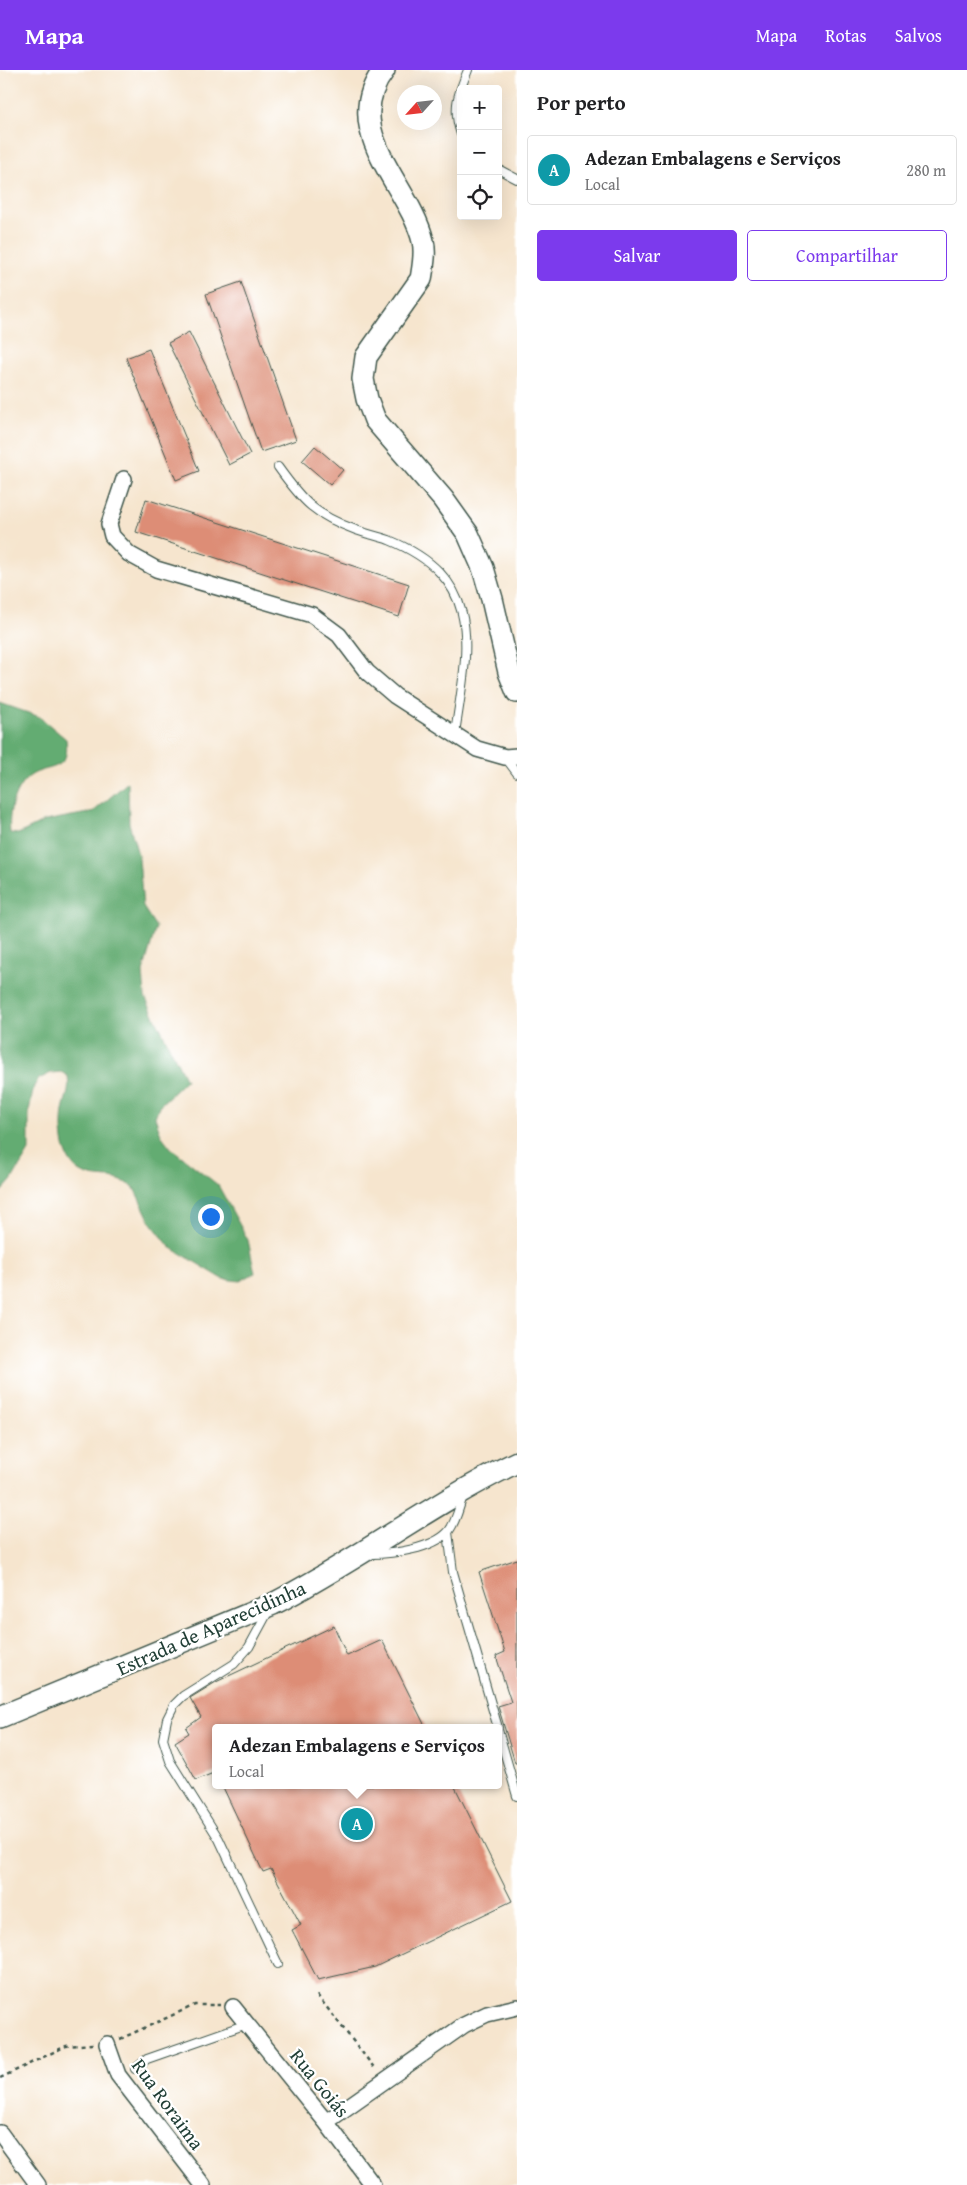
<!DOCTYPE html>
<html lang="pt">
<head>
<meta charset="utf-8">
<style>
  :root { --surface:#fff; --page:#f6f6f6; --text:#202124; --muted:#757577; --line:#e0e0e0; --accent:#7c3aed }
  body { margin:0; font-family:"Gentium Book Plus",serif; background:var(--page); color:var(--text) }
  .controls { position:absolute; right:15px; top:15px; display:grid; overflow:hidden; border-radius:5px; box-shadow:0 5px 20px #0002 }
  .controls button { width:45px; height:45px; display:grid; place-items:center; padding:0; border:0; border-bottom:1px solid var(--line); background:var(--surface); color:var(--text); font:25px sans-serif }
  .compass { position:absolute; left:397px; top:15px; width:45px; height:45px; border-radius:50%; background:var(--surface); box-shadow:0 5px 20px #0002; rotate:243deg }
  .you { position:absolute; left:210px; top:1146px; width:18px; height:18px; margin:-12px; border:4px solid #fff; border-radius:50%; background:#1a73e8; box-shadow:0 0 0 8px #1a73e833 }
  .badge { display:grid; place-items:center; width:32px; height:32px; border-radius:50%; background:var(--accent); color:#fff; font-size:16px; font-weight:700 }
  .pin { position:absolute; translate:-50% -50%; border:2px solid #fff; box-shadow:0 1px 5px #0006 }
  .popup { position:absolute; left:212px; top:1654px; width:290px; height:65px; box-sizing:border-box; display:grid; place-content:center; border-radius:5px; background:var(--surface); filter:drop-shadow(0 1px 4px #0005); font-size:16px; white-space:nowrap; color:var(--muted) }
  .popup b { font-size:19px; color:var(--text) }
  .popup::after { content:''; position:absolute; left:50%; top:100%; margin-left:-10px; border:10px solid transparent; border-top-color:var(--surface) }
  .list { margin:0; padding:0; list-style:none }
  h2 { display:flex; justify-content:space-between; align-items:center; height:65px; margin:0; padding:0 20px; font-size:21px }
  h2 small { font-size:16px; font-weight:400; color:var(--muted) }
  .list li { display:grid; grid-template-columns:32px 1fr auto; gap:15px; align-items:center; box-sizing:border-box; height:70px; margin:0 10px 10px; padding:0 10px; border:1px solid var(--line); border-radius:5px }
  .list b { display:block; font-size:19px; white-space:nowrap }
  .list p { margin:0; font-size:16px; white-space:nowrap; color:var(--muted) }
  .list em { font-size:16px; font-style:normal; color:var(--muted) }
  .actions { display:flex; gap:10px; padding:15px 20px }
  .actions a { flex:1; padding:11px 0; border:1px solid var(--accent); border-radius:5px; text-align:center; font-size:18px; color:var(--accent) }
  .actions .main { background:var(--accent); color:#fff }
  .icon { flex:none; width:28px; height:28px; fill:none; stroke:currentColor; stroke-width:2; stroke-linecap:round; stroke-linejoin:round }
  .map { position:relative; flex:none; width:517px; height:2115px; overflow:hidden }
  header { display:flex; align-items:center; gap:30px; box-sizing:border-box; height:70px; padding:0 25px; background:var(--accent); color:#fff }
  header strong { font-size:24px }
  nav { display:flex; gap:28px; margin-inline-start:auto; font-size:18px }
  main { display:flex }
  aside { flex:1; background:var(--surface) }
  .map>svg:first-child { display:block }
  .forest { fill:#64ac72; stroke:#427453 }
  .building { fill:#dd8d76 }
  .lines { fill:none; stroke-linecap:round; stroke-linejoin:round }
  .lane-casing { stroke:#3f564b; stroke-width:10 }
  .street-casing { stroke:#3f564b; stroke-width:18 }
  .secondary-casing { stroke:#3f564b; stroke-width:24 }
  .path { stroke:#3f564b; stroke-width:2.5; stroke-dasharray:4 4; stroke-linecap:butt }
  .lane { stroke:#fff; stroke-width:8 }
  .street { stroke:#fff; stroke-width:15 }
  .secondary { stroke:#fff; stroke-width:21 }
  .labels { text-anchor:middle; stroke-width:4.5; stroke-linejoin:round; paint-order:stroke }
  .street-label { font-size:20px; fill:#1f3d34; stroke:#fff }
</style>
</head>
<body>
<header>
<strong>Mapa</strong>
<nav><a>Mapa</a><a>Rotas</a><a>Salvos</a></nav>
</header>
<main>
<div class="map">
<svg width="517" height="2115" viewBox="0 0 517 2115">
  <rect width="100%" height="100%" fill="#fff"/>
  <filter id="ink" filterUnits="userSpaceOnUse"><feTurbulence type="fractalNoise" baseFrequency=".02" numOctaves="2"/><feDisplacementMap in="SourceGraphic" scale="10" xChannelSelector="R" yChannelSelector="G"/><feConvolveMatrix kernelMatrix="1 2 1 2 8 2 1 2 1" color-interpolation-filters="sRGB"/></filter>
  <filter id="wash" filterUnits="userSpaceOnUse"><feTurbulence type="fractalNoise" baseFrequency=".0096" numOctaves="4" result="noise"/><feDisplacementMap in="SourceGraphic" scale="20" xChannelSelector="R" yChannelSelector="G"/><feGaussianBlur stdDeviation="1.12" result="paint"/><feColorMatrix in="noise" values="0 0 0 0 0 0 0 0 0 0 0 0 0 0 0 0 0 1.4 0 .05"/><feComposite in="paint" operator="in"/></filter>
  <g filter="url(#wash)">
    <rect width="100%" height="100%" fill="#f6e5ce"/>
    <path class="forest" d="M0 633 40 647 66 669C71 704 47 694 30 706 13 719 8 743 10 763L18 764 45 751 93 742 128 712 129 753 139 788 143 837 156 857 143 902 145 927 186 1010 159 1036 155 1047 161 1065 171 1078 218 1115 248 1170 255 1203 240 1211 223 1209 170 1177 151 1153 133 1116C128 1114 121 1110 115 1109 106 1107 94 1108 85 1104 62 1095 60 1061 63 1040 66 1024 70 1024 68 1006L61 1002 51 1003 39 1009 34 1016 29 1041V1081L11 1111 0 1123Z"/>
    <g id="blocks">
      <path class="building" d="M241 212 296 370 261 382 206 224Z
        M189 262 250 384 229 395 168 273Z
        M149 279 199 401 176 410 126 288Z
        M315 376 343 400 330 415 302 391Z
        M146 429 409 514 399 547 136 462Z
        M517 1489V1693H515L498 1636 511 1632 496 1586 505 1582 479 1502Z
        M334 1556 347 1586 382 1570 426 1658H216V1702L196 1710 175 1672 189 1663 186 1658 201 1647 190 1628 216 1612Z
        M222 1715H454L512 1831 375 1897 318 1910 292 1860 301 1855 271 1799 263 1802Z"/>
    </g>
  </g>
  <g filter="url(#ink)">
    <use href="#blocks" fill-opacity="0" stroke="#3f564b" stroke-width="1"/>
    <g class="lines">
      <g class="lane-casing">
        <path id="lane" d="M461 64C452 38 458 24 468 0
          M498 99 517 109
          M278 397C303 432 315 445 356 460 367 464 378 466 389 470 486 510 468 577 455 663
          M505 687 517 703
          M448 1462 453 1502 498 1658
          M371 1484C393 1484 432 1479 448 1462 456 1453 459 1437 463 1426
          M269 1540 249 1577 234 1594 183 1626 174 1635 167 1649 163 1669 170 1691 219 1769 278 1894
          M498 1660 517 1726
          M135 1999 147 1989 247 1954"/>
      </g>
      <g class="street-casing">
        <path id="street" d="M124 409 109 454 112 466 129 484 156 499 312 545 339 565 367 602 395 626 477 679 505 687 517 686
          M233 1937 326 2052 373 2115
          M107 1974 118 2005 203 2115
          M326 2052 464 1955 487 1944 517 1937
          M0 2063 38 2115"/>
      </g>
      <g class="secondary-casing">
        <path id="secondary" d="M384 0C338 60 409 114 423 171 426 183 423 197 421 209L366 287 363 309 367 329 375 350 443 429 468 464 483 498 492 529 509 602 517 622
          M0 1647 273 1534C357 1491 432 1433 517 1392"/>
      </g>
      <path class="path" d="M317 1925 376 2000
        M120 1969 195 1935H220
        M0 2008 66 1976 93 1974"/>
      <use href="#lane" class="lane"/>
      <use href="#street" class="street"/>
      <use href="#secondary" class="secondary"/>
    </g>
  </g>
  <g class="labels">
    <g class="street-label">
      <text transform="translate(211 1558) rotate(-24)" y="7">Estrada de Aparecidinha</text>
      <text transform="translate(320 2013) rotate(51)" y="7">Rua Goiás</text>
      <text transform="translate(168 2034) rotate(54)" y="7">Rua Roraima</text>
    </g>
  </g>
</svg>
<div class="controls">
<button>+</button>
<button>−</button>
<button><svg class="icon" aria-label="locate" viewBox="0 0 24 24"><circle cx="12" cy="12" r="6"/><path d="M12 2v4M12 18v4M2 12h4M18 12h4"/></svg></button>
</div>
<svg class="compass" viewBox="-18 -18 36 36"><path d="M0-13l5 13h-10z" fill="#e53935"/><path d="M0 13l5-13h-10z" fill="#757577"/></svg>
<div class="you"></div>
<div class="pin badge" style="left:357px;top:1754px;background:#0f9aa8">A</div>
<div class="popup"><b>Adezan Embalagens e Serviços</b>Local</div>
</div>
<aside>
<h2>Por perto<small></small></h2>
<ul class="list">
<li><span class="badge" style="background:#0f9aa8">A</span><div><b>Adezan Embalagens e Serviços</b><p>Local</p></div><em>280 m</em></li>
</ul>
<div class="actions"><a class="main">Salvar</a><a>Compartilhar</a></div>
</aside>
</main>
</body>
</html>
